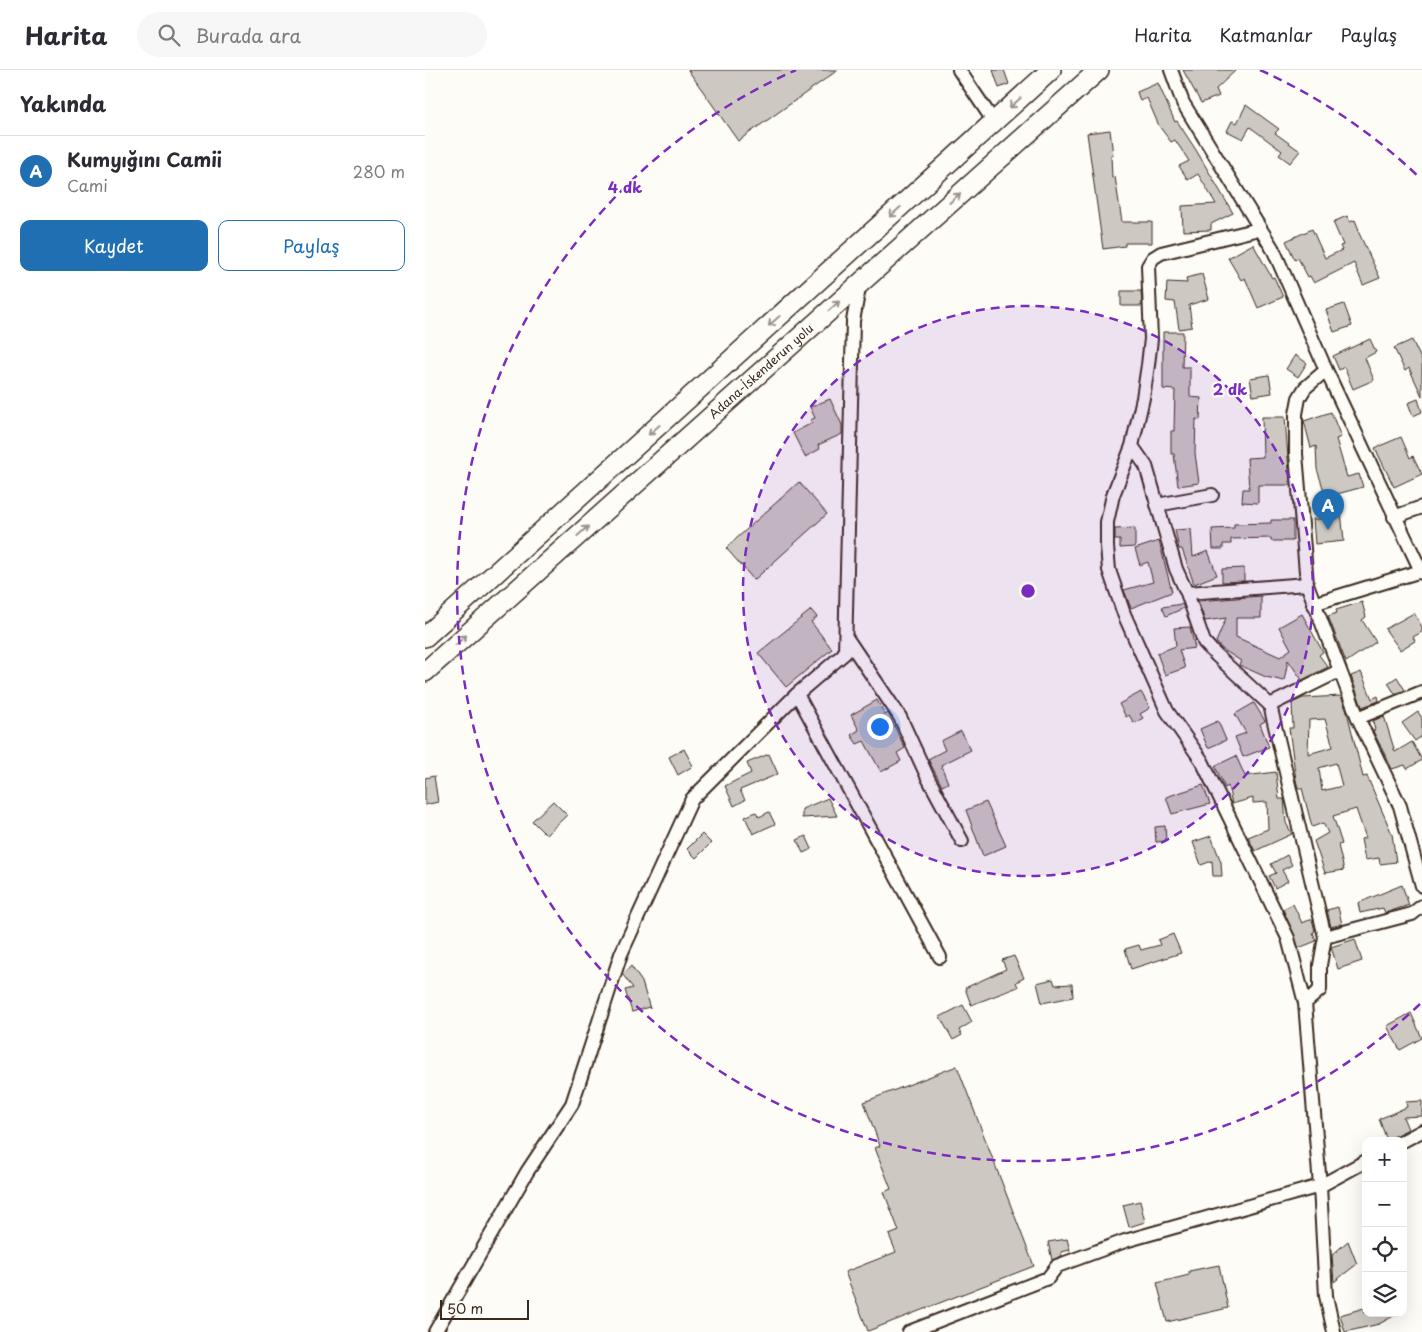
<!DOCTYPE html>
<html lang="tr">
<head>
<meta charset="utf-8">
<style>
  :root { --surface:#fff; --page:#f7f7f7; --text:#2b2b33; --muted:#7c7c81; --line:#e1e1e2; --accent:#1f6fb2 }
  body { margin:0; font-family:"Playpen Sans",sans-serif; background:var(--page); color:var(--text) }
  .controls { position:absolute; right:15px; bottom:15px; display:grid; overflow:hidden; border-radius:10px; box-shadow:0 5px 20px #0002 }
  .controls button { width:45px; height:45px; display:grid; place-items:center; padding:0; border:0; border-bottom:1px solid var(--line); background:var(--surface); color:var(--text); font:25px sans-serif }
  .scale { position:absolute; left:15px; bottom:12px; width:89px; box-sizing:border-box; padding-left:5px; border:2px solid #3b2a1e; border-top:0; font-size:14px; line-height:18px; white-space:nowrap; color:#3b2a1e; -webkit-text-stroke:4px #fdfcf7; paint-order:stroke }
  .you { position:absolute; left:454px; top:656px; width:18px; height:18px; margin:-12px; border:4px solid #fff; border-radius:50%; background:#1a73e8; box-shadow:0 0 0 8px #1a73e833 }
  .badge { display:grid; place-items:center; width:32px; height:32px; border-radius:50%; background:var(--accent); color:#fff; font-size:16px; font-weight:700 }
  .pin { position:absolute; translate:-50% -41px; filter:drop-shadow(0 1px 2px #0008) }
  .pin::after { content:''; position:absolute; top:26px; width:18px; height:15px; background:inherit; clip-path:polygon(0 0,100% 0,50% 100%) }
  .list { margin:0; padding:0; list-style:none }
  h2 { display:flex; justify-content:space-between; align-items:center; height:65px; margin:0; padding:0 20px; font-size:21px }
  h2 small { font-size:16px; font-weight:400; color:var(--muted) }
  .list li { display:grid; grid-template-columns:32px 1fr auto; gap:15px; align-items:center; box-sizing:border-box; height:70px; padding:0 20px; border-top:1px solid var(--line) }
  .list b { display:block; font-size:19px; white-space:nowrap }
  .list p { margin:0; font-size:16px; white-space:nowrap; color:var(--muted) }
  .list em { font-size:16px; font-style:normal; color:var(--muted) }
  .actions { display:flex; gap:10px; padding:15px 20px }
  .actions a { flex:1; padding:11px 0; border:1px solid var(--accent); border-radius:10px; text-align:center; font-size:18px; color:var(--accent) }
  .actions .main { background:var(--accent); color:#fff }
  .icon { flex:none; width:28px; height:28px; fill:none; stroke:currentColor; stroke-width:2; stroke-linecap:round; stroke-linejoin:round }
  .map { position:relative; flex:none; width:997px; height:1262px; overflow:hidden }
  header { display:flex; align-items:center; gap:30px; box-sizing:border-box; height:70px; padding:0 25px; background:var(--surface); border-bottom:1px solid var(--line) }
  header strong { font-size:24px }
  nav { display:flex; gap:28px; margin-inline-start:auto; font-size:18px }
  .search { width:350px; height:45px; background:var(--page); display:flex; align-items:center; gap:12px; box-sizing:border-box; padding:0 18px; border-radius:28px; color:var(--muted); font-size:19px }
  main { display:flex }
  aside { flex:1; background:var(--surface) }
  .map>svg:first-child { display:block }
  .building { fill:#cdc8c2; stroke:#3b2a1e; fill-rule:evenodd }
  .lines { fill:none; stroke-linecap:round; stroke-linejoin:round }
  .minor-casing { stroke:#3b2a1e; stroke-width:16 }
  .highway-casing { stroke:#3b2a1e; stroke-width:22 }
  .minor { stroke:#fdfcf7; stroke-width:12 }
  .highway { stroke:#fdfcf7; stroke-width:19 }
  .oneway { stroke:#9c938a }
  .ring { fill:none; stroke:#7b2cbf; stroke-width:2.5; stroke-dasharray:9 6 }
  .labels { text-anchor:middle; stroke-width:4.5; stroke-linejoin:round; paint-order:stroke }
  .street-label { font-size:12px; fill:#3b2a1e; stroke:#fdfcf7 }
  .centre { fill:#7b2cbf; stroke:#fdfcf7; stroke-width:2.5 }
  .ring-label { font-size:15px; text-anchor:middle; font-weight:bold; fill:#7b2cbf; stroke:#fdfcf7; stroke-width:4.5; stroke-linejoin:round; paint-order:stroke }
</style>
</head>
<body>
<header>
<strong>Harita</strong>
<div class="search"><svg class="icon" aria-label="search" viewBox="0 0 24 24"><circle cx="10" cy="10" r="6"/><path d="M15 15l6 6"/></svg>Burada ara</div>
<nav><a>Harita</a><a>Katmanlar</a><a>Paylaş</a></nav>
</header>
<main>
<aside>
<h2>Yakında<small></small></h2>
<ul class="list">
<li><span class="badge">A</span><div><b>Kumyığını Camii</b><p>Cami</p></div><em>280 m</em></li>
</ul>
<div class="actions"><a class="main">Kaydet</a><a>Paylaş</a></div>
</aside>
<div class="map">
<svg width="997" height="1262" viewBox="0 0 997 1262">
  <rect width="100%" height="100%" fill="#fdfcf7"/>
  <filter id="ink" filterUnits="userSpaceOnUse"><feTurbulence type="fractalNoise" baseFrequency=".02" numOctaves="2"/><feDisplacementMap in="SourceGraphic" scale="10" xChannelSelector="R" yChannelSelector="G"/><feConvolveMatrix kernelMatrix="1 2 1 2 8 2 1 2 1" color-interpolation-filters="sRGB"/></filter>
  <g filter="url(#ink)">
    <path class="building" d="M263 0H413L313 71Z
      M568 0H579L584 14 574 18Z
      M758 0H811L791 19 794 26 776 33Z
      M733 13 750 52 752 51 771 80 808 143 786 154V160L758 161 757 136 791 134 773 104 763 110 754 96 764 91 750 70 746 72 734 56 722 28 715 31 712 22Z
      M821 35 854 59 850 63 875 81 865 93 854 85 857 81 825 57 818 69 802 61 807 51 812 53Z
      M685 60 688 85H686L687 108 690 107 697 152H727V173H700V176L678 179 662 63Z
      M922 146 925 152 930 150 934 160 933 161 955 208 938 215 929 193 889 213 885 206 883 207 873 188 870 190 861 171 887 159 900 188 917 180 915 176 918 175 908 152Z
      M828 174 847 208 849 207 858 227 833 238 820 208 816 210 803 188Z
      M777 204 784 229 764 235 767 257 754 259 750 232 741 231 742 212 762 213 761 208Z
      M696 221H716L717 236H696Z
      M919 234 927 256 909 262 901 240Z
      M738 262H758L757 297H765V327L776 328 775 350 771 349 770 383 774 413 753 416 749 384H746V361H749L750 320 738 319Z
      M945 269 951 282 940 288 949 310 928 319 919 297 914 300 908 286Z
      M987 270 997 291V326L984 298 980 301 969 278Z
      M870 285 882 293 873 307 861 299Z
      M844 305 847 323 828 326 825 308Z
      M405 329 417 355V364L393 375 395 379 380 387 368 363 387 353 385 350 390 348 385 337Z
      M993 329 997 342 988 346 983 333Z
      M906 342 916 367 911 369 922 407 934 404 938 417 901 427 892 399 891 376 886 378 879 351Z
      M837 347H860L865 415H833V433L817 432 818 419H824L822 388 838 387Z
      M976 367 985 388 988 386 997 404 969 417 950 378Z
      M374 412 402 444 329 510 301 478Z
      M916 441 919 471 890 474 888 449H895L894 443Z
      M846 450H868V471H846V468L806 469V474H798V479H788L787 459 809 458V454L846 453Z
      M710 458V477L695 478V470H690V459Z
      M766 459 768 487 783 481 792 505 769 514 757 479H754L750 460Z
      M734 471 747 522 706 538 699 520 728 512 723 492 715 495 710 479Z
      M819 498V511L797 512V499Z
      M836 526V548H811V567L855 587 866 579 854 557 877 544 898 582 894 585 903 597 877 610 863 590 859 611 841 607 814 595 816 591 797 579 791 572 801 548 780 551 773 531Z
      M937 532 941 547 937 550 951 572 921 592 903 546 912 543 911 540Z
      M757 534 759 538 741 546 737 537Z
      M386 540 392 547 386 552 407 579 361 617 333 583Z
      M989 543 997 557V562L988 567 990 571 975 580 960 559Z
      M765 557 770 578 754 580 760 598 740 605 732 583 751 576 749 558Z
      M936 602 947 629 953 626 954 631 937 637 926 606Z
      M972 607 980 620 970 624 963 613Z
      M716 622 725 638 715 644 718 648 709 653 704 645 701 647 694 634Z
      M916 626 922 642 938 707 942 706 967 764 971 792 955 794 954 788 940 790 936 769 941 768 931 739 908 746 917 774 913 775 919 800 900 803 889 771 903 763 898 753 887 757 877 718H873L871 710 864 658H868L867 633 878 628ZM900 649 908 677 883 684 884 650ZM911 693 917 716 897 721 894 698Z
      M452 630 460 645 463 643 464 645 480 678 472 683 476 691 456 702 439 671 432 674 426 665 434 660 426 645Z
      M829 633 840 651 835 654 844 677 818 687 810 667 821 663 810 644Z
      M993 642 997 648V666L990 671 977 653Z
      M959 646 970 682 987 672 997 690 982 699 980 695 967 699 948 661 950 660 948 651Z
      M793 651 801 670 783 678 775 659Z
      M536 661 546 680 516 695 523 713 517 716 503 689 520 680 516 671Z
      M259 679 268 696 253 705 244 687Z
      M344 684 353 704 315 720 320 730 309 736 300 716 326 703 322 693Z
      M811 686 820 706 851 702 854 729H859L861 753 867 764 830 781 823 767 843 759 842 732 828 733V728L807 734 803 716 800 718 790 696Z
      M9 706 13 732 0 735V708Z
      M778 715 785 734 747 744 741 727Z
      M403 728 412 746 377 748V739Z
      M128 731 142 745 121 765 107 751Z
      M561 732 581 776 558 786 541 740Z
      M331 742 334 747 344 742 350 754 328 764 320 747Z
      M740 756 741 771 731 772 730 757Z
      M277 764 286 773 271 788 262 779Z
      M381 766 387 779 378 783 372 770Z
      M786 766 796 792 797 806H788L787 791 776 795 768 772Z
      M862 785 867 795 857 800 863 811 850 818 844 806 851 803 846 794Z
      M977 815 984 835 960 843 958 838 935 843 933 833Z
      M868 834 877 853 887 849 890 861 888 862 891 871 874 878 858 839Z
      M913 837 917 854 906 857 902 840Z
      M748 864 756 883 706 899 700 879 714 875 716 880 735 875 733 870Z
      M930 869 937 891 913 899 906 877Z
      M589 886 599 908 591 912 593 917 546 935 540 918 581 899 577 890Z
      M206 896 217 912 225 939 224 937 207 942 200 920 208 918 198 905Z
      M628 909 630 915 647 914 648 927 617 933 612 913Z
      M538 935 547 952 534 960 537 965 528 970 515 947Z
      M986 943 997 968 975 980 962 956Z
      M532 996 609 1196 443 1261 420 1202 471 1182 464 1165 474 1161 459 1122 466 1119 450 1078 455 1076 439 1032Z
      M997 1031V1046L978 1047 983 1059 962 1070 954 1049 982 1037 981 1032Z
      M715 1131 720 1152 704 1157 698 1135Z
      M642 1169 645 1180 636 1182 637 1186 627 1190 623 1172Z
      M923 1171 932 1194 909 1212 907 1185Z
      M794 1195 803 1238 742 1252 732 1213 764 1205V1201Z
      M939 1238 940 1243H974L954 1254 920 1262 915 1245Z"/>
    <g class="lines">
      <g class="minor-casing">
        <path id="minor" d="M534 0 569 52
          M746 0 758 33 849 181 901 300 997 503
          M834 159 736 183 728 188 723 196 726 269 723 295 718 328 707 376 688 425 682 452V476L684 500 699 544 742 641 777 691 863 868 880 933 895 1116 901 1226 909 1262
          M901 300 880 318 874 328 871 344V384L882 514 933 648 975 736 997 816
          M707 376 721 396 751 499 762 523 779 572 791 585 845 635 900 867 895 895V920L880 933
          M732 435 787 425
          M969 447 997 437
          M762 523 882 514
          M888 534 996 501
          M421 567 475 647 503 708 537 771
          M372 624 515 887
          M845 635 914 601
          M933 648 997 622
          M900 867 987 844 997 836
          M978 1071 997 1061
          M10 1262 102 1102 147 1034 196 884 267 729 372 624 420 583 428 251 435 213
          M484 1262 623 1208 632 1196 700 1171 895 1116 941 1091"/>
      </g>
      <g class="highway-casing">
        <g id="highway">
          <path d="M0 567 626 0"/>
          <path id="s1" d="M0 602 674 0"/>
        </g>
      </g>
      <use href="#minor" class="minor"/>
      <use href="#highway" class="highway"/>
    </g>
    <defs><path id="oneway-shaft" d="M-6 0H5M1.5-3L5.5 0L1.5 3" fill="none" stroke-width="1.6" stroke-linecap="round" stroke-linejoin="round" transform="scale(1.25)"/></defs>
    <g class="oneway">
      <use href="#oneway-shaft" transform="translate(590 33) rotate(138)"/>
      <use href="#oneway-shaft" transform="translate(530 128) rotate(-42)"/>
      <use href="#oneway-shaft" transform="translate(470 142) rotate(138)"/>
      <use href="#oneway-shaft" transform="translate(409 236) rotate(-42)"/>
      <use href="#oneway-shaft" transform="translate(349 251) rotate(138)"/>
      <use href="#oneway-shaft" transform="translate(229 360) rotate(138)"/>
      <use href="#oneway-shaft" transform="translate(158 461) rotate(-42)"/>
      <use href="#oneway-shaft" transform="translate(36 570) rotate(-42)"/>
    </g>
  </g>
  <circle cx="603" cy="521" r="285" fill="#7b2cbf" fill-opacity=".12"/>
  <g class="ring">
    <circle cx="603" cy="521" r="285"/>
    <path d="M995 934A570 570 0 1 1 371 0M835 0A570 570 0 0 1 995 108"/>
  </g>
  <g class="labels">
    <g class="street-label">
      <text dy="4" stroke="none"><textPath href="#s1" startOffset="451">Adana-İskenderun yolu</textPath></text>
    </g>
  </g>
  <circle cx="603" cy="521" r="8" class="centre"/>
  <g class="ring-label">
    <text x="200" y="123">4 dk</text>
    <text x="805" y="325">2 dk</text>
  </g>
</svg>
<div class="controls">
<button>+</button>
<button>−</button>
<button><svg class="icon" aria-label="locate" viewBox="0 0 24 24"><circle cx="12" cy="12" r="6"/><path d="M12 2v4M12 18v4M2 12h4M18 12h4"/></svg></button>
<button><svg class="icon" aria-label="layers" viewBox="0 0 24 24"><path d="M12 4l9 5-9 5-9-5zM3 14l9 5 9-5"/></svg></button>
</div>
<div class="scale">50 m</div>
<div class="you"></div>
<div class="pin badge" style="left:903px;top:460px">A</div>
</div>
</main>
</body>
</html>
